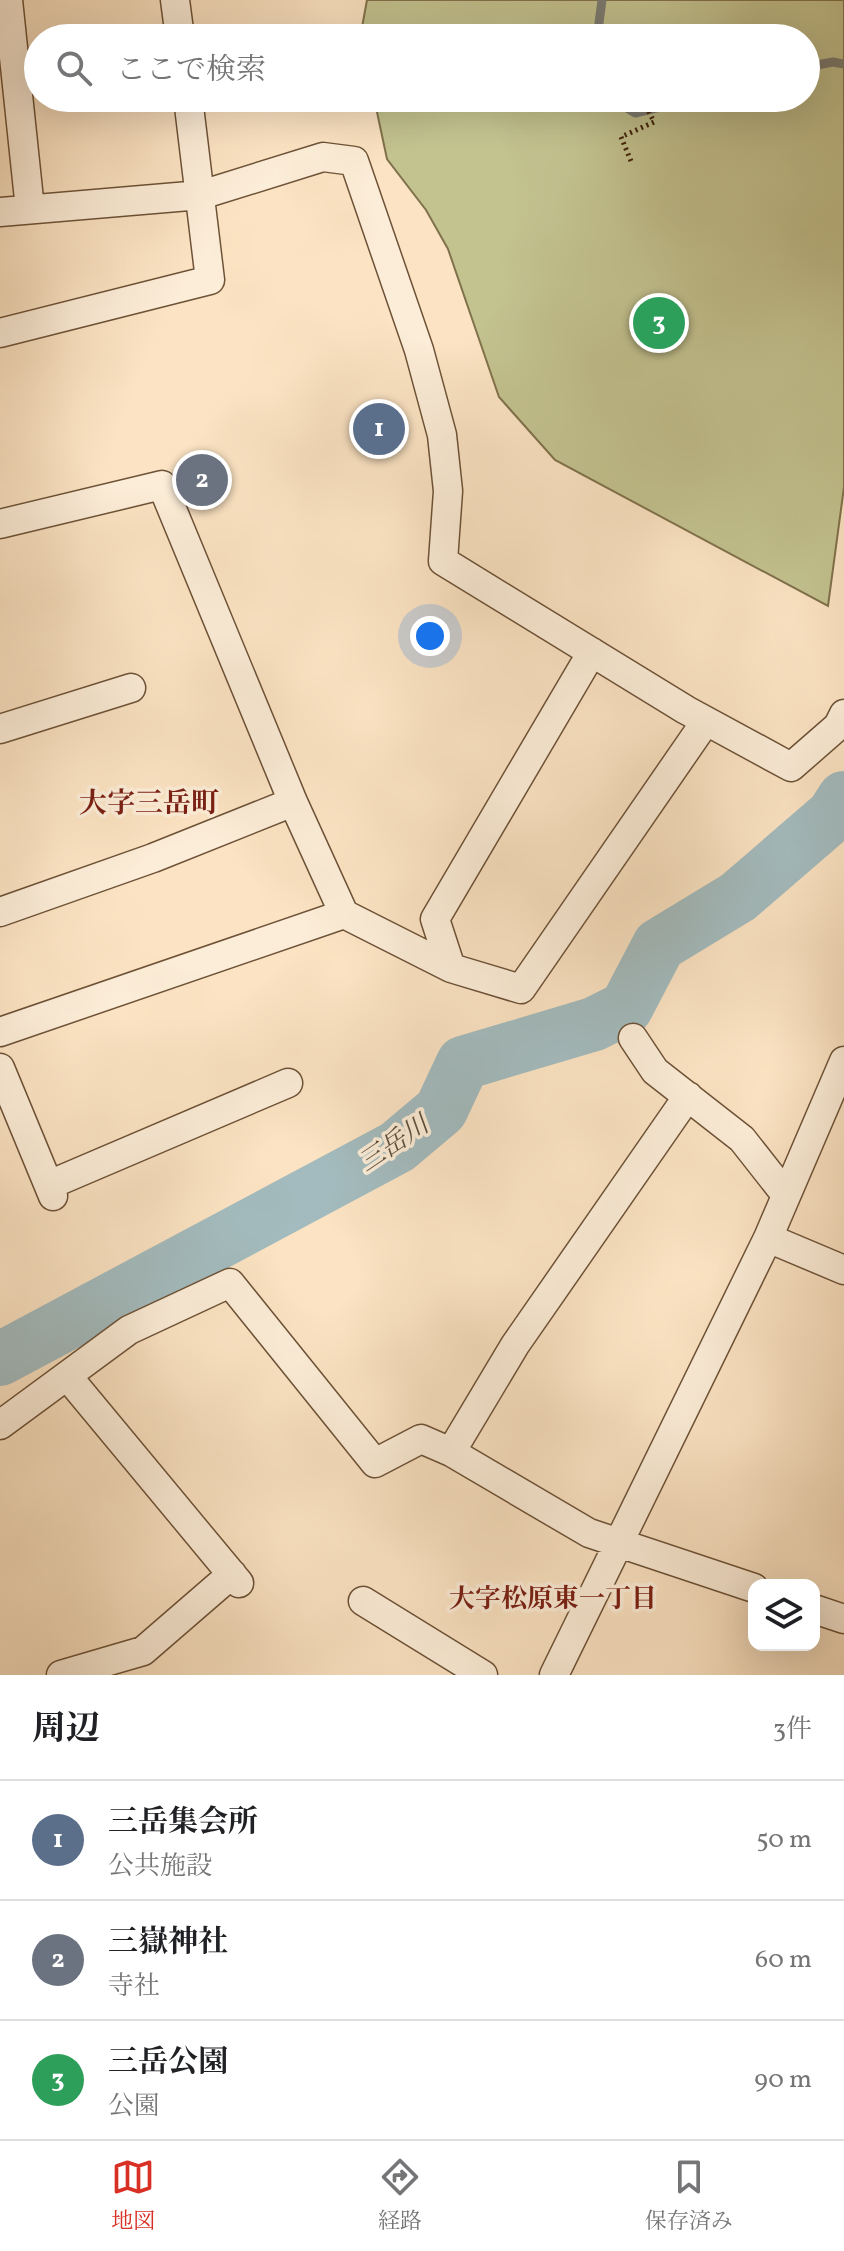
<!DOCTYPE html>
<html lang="ja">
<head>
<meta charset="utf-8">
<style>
  :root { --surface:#fff; --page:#f2f2f2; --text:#202124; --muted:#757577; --line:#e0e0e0; --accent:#d93025 }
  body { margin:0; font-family:Vollkorn,"Noto Serif JP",serif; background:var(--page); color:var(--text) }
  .controls { position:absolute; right:24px; bottom:24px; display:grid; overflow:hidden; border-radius:16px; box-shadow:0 8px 32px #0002 }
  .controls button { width:72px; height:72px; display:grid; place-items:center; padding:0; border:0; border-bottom:2px solid var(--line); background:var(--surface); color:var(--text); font:40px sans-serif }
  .you { position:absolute; left:430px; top:636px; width:28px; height:28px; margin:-20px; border:6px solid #fff; border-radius:50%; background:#1a73e8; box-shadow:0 0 0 12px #1a73e833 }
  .badge { display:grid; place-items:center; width:52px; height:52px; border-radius:50%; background:var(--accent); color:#fff; font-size:26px; font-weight:700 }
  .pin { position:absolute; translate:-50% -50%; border:4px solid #fff; box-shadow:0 2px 8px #0006 }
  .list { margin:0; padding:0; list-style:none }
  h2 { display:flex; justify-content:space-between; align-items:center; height:104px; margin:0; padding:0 32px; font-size:34px }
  h2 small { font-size:26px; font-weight:400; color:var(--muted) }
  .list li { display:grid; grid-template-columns:52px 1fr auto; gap:24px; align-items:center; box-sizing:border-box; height:120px; padding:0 32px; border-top:2px solid var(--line) }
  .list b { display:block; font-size:30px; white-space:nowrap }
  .list p { margin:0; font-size:26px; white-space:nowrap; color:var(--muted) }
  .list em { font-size:26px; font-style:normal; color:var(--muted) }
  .icon { flex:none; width:44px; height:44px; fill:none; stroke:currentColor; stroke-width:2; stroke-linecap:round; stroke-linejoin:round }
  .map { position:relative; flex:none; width:844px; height:1675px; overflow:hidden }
  .search { position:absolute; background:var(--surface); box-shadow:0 8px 32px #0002; left:24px; right:24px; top:24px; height:88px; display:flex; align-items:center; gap:20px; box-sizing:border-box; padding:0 28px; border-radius:44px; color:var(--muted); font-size:30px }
  .sheet { height:464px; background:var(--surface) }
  nav { display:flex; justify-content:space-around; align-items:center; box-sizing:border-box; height:112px; border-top:2px solid var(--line); background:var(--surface); font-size:22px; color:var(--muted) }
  nav a { display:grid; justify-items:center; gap:4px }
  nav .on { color:var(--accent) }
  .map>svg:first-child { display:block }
  .green { fill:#c3c390; stroke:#80724c; stroke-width:2 }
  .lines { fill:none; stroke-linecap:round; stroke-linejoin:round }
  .stream { stroke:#7b7d75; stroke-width:9 }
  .river { stroke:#a3bbbe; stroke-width:54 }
  .minor-casing { stroke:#6d5237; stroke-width:31 }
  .path { stroke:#3e2108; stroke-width:5; stroke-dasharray:2 4; stroke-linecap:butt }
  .minor { stroke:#fcedd8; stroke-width:28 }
  .labels { text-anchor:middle; stroke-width:7; stroke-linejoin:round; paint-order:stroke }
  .water-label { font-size:26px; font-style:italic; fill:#5c4f3f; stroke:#fcedd8 }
  .neighbourhood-label { font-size:26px; font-weight:bold; fill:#7a1f14; stroke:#fcedd8 }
  .quarter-label { font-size:28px; font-weight:bold; fill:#7a1f14; stroke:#fcedd8 }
</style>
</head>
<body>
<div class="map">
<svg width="844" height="1675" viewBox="0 0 844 1675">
  <rect width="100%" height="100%" fill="#fbe3c3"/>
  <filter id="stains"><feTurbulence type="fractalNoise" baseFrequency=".0025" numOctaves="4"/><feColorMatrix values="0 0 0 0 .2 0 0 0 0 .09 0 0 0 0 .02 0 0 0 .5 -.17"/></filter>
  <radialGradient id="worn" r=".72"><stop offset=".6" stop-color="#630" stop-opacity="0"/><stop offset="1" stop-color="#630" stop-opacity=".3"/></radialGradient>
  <path class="green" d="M367 0H844V487L828 606 555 460 499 397 448 249 426 210 387 159 374 98H806V38H360Z"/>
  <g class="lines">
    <path class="stream" d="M597 38 602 0
      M806 67 833 62 844 64
      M610 98 635 113 698 98"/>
    <path class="river" d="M0 1359 397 1147 441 1110 463 1063 594 1024 626 1008 659 945 738 897 833 815 844 798"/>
    <g class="minor-casing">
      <path id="minor" d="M8 0 30 209
        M175 0 180 38
        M0 212 201 195 323 157 354 161 419 350 442 435 448 491 443 561 686 710 791 767 838 726 844 714
        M0 333 210 280 188 98
        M0 524 162 485 293 802 153 858 0 912
        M0 729 131 688
        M293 802 344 914 451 968 521 989 706 721
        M451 968 435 919 592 652
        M0 1032 344 914
        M633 1038 655 1071 742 1139 786 1195
        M0 1068 53 1196
        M49 1185 288 1083
        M768 1238 844 1270
        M68 1377 239 1583
        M0 1425 129 1330 230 1283 375 1463 421 1439 451 1452 589 1533 754 1588
        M451 1452 515 1345 688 1096
        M363 1601 483 1675
        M814 1609 844 1619
        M61 1675 143 1651 232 1574
        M554 1675 768 1238 844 1061"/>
    </g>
    <path class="path" d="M693 38 696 27
      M631 161 621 137 654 122 642 98"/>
    <use href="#minor" class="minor"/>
  </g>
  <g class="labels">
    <g class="water-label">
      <text transform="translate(393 1143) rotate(-34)" y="9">三岳川</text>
    </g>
    <g class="neighbourhood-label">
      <text x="553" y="1607">大字松原東一丁目</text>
    </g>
    <g class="quarter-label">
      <text x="149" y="812">大字三岳町</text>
    </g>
  </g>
  <rect width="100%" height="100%" filter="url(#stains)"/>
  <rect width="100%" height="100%" fill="url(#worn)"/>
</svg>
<div class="controls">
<button><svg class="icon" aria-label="layers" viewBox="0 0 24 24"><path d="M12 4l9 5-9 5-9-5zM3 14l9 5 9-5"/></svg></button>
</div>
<div class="you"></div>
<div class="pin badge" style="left:379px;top:429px;background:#5c6f8a">1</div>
<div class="pin badge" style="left:202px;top:480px;background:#6b7280">2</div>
<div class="pin badge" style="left:659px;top:323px;background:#2e9e5b">3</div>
<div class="search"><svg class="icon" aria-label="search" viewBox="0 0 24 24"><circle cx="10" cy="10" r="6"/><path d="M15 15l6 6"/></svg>ここで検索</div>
</div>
<section class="sheet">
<h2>周辺<small>3件</small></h2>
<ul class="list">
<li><span class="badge" style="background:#5c6f8a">1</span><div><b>三岳集会所</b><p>公共施設</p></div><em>50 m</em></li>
<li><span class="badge" style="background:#6b7280">2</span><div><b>三嶽神社</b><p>寺社</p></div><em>60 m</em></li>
<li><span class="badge" style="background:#2e9e5b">3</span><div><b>三岳公園</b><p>公園</p></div><em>90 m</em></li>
</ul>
</section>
<nav>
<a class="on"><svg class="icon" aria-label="map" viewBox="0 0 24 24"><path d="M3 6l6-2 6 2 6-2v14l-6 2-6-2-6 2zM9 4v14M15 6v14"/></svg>地図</a>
<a><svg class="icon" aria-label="directions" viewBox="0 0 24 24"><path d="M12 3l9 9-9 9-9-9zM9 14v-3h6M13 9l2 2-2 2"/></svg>経路</a>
<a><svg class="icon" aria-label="saved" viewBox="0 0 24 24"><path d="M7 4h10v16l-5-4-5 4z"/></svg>保存済み</a>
</nav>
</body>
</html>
